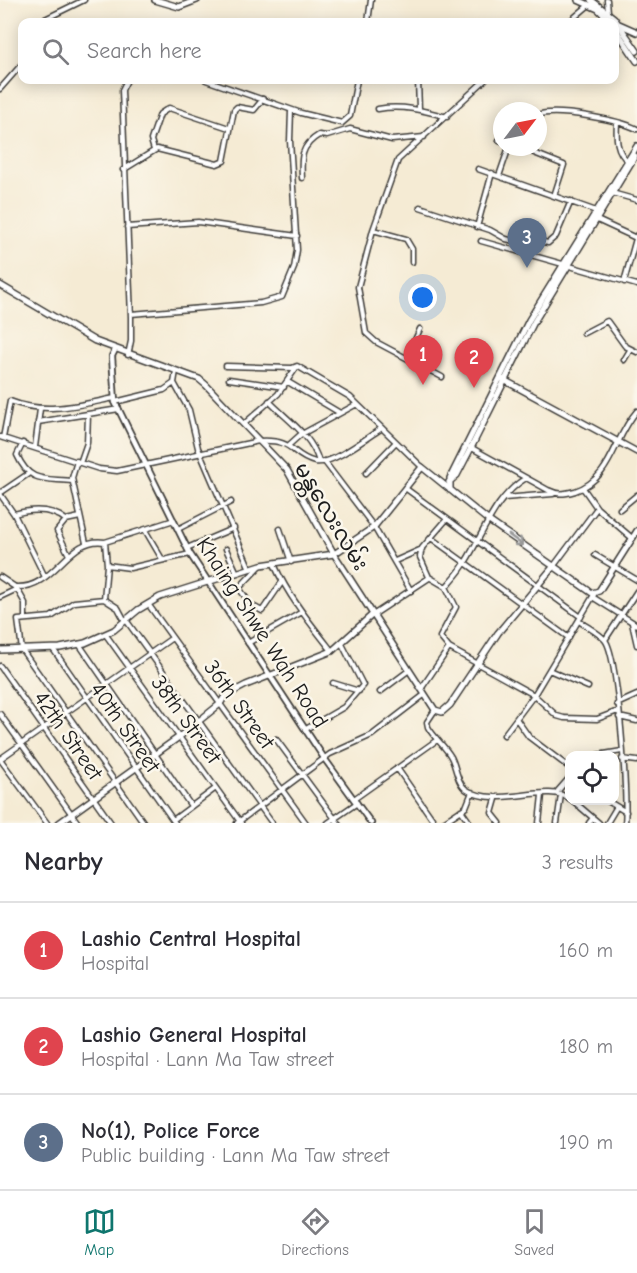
<!DOCTYPE html>
<html lang="en">
<head>
<meta charset="utf-8">
<style>
  :root { --surface:#fff; --page:#f2f2f3; --text:#2b2b33; --muted:#7c7c81; --line:#e1e1e2; --accent:#0f766e }
  body { margin:0; font-family:"Comic Neue","Noto Sans Myanmar",sans-serif; background:var(--page); color:var(--text) }
  .controls { position:absolute; right:18px; bottom:18px; display:grid; overflow:hidden; border-radius:12px; box-shadow:0 3px 15px #0003 }
  .controls button { width:54px; height:54px; display:grid; place-items:center; padding:0; border:0; border-bottom:2px solid var(--line); background:var(--surface); color:var(--text); font:30px sans-serif }
  .compass { position:absolute; left:493px; top:102px; width:54px; height:54px; border-radius:50%; background:var(--surface); box-shadow:0 3px 15px #0003; rotate:58deg }
  .you { position:absolute; left:423px; top:298px; width:21px; height:21px; margin:-15px; border:4px solid #fff; border-radius:50%; background:#1a73e8; box-shadow:0 0 0 9px #1a73e833 }
  .badge { display:grid; place-items:center; width:39px; height:39px; border-radius:50%; background:var(--accent); color:#fff; font-size:20px; font-weight:700 }
  .pin { position:absolute; translate:-50% -50px; filter:drop-shadow(0 2px 3px #0008) }
  .pin::after { content:''; position:absolute; top:32px; width:21px; height:18px; background:inherit; clip-path:polygon(0 0,100% 0,50% 100%) }
  .list { margin:0; padding:0; list-style:none }
  h2 { display:flex; justify-content:space-between; align-items:center; height:78px; margin:0; padding:0 24px; font-size:26px }
  h2 small { font-size:20px; font-weight:400; color:var(--muted) }
  .list li { display:grid; grid-template-columns:39px 1fr auto; gap:18px; align-items:center; box-sizing:border-box; height:96px; padding:0 24px; border-top:2px solid var(--line) }
  .list b { display:block; font-size:22px; white-space:nowrap }
  .list p { margin:0; font-size:20px; white-space:nowrap; color:var(--muted) }
  .list em { font-size:20px; font-style:normal; color:var(--muted) }
  .icon { flex:none; width:33px; height:33px; fill:none; stroke:currentColor; stroke-width:2; stroke-linecap:round; stroke-linejoin:round }
  .map { position:relative; flex:none; width:637px; height:823px; overflow:hidden }
  .search { position:absolute; background:var(--surface); box-shadow:0 3px 15px #0003; left:18px; right:18px; top:18px; height:66px; display:flex; align-items:center; gap:15px; box-sizing:border-box; padding:0 21px; border-radius:12px; color:var(--muted); font-size:22px }
  .sheet { height:366px; background:var(--surface) }
  nav { display:flex; justify-content:space-around; align-items:center; box-sizing:border-box; height:84px; border-top:2px solid var(--line); background:var(--surface); font-size:16px; color:var(--muted) }
  nav a { display:grid; justify-items:center; gap:3px }
  nav .on { color:var(--accent) }
  .map>svg:first-child { display:block }
  .lines { fill:none; stroke-linecap:round; stroke-linejoin:round }
  .minor-casing { stroke:#3d3b38; stroke-width:7 }
  .tertiary-casing { stroke:#3d3b38; stroke-width:8 }
  .secondary-casing { stroke:#3d3b38; stroke-width:8 }
  .primary-casing { stroke:#3d3b38; stroke-width:8 }
  .minor { stroke:#fff; stroke-width:4 }
  .tertiary { stroke:#fff; stroke-width:4.5 }
  .secondary { stroke:#fff; stroke-width:5 }
  .primary { stroke:#fff; stroke-width:5 }
  .oneway { stroke:#999 }
  .labels { text-anchor:middle; stroke-width:5; stroke-linejoin:round; paint-order:stroke }
  .street-label { font-size:22px; fill:#1c1c1c; stroke:#fbf7ec }
</style>
</head>
<body>
<div class="map">
<svg width="637" height="823" viewBox="0 0 637 823">
  <rect width="100%" height="100%" fill="#fbf7ec"/>
  <filter id="ink" filterUnits="userSpaceOnUse"><feTurbulence type="fractalNoise" baseFrequency=".0167" numOctaves="2"/><feDisplacementMap in="SourceGraphic" scale="12" xChannelSelector="R" yChannelSelector="G"/><feConvolveMatrix kernelMatrix="1 2 1 2 8 2 1 2 1" color-interpolation-filters="sRGB"/></filter>
  <filter id="wash" filterUnits="userSpaceOnUse"><feTurbulence type="fractalNoise" baseFrequency=".008" numOctaves="4" result="noise"/><feDisplacementMap in="SourceGraphic" scale="24" xChannelSelector="R" yChannelSelector="G"/><feGaussianBlur stdDeviation="1.35" result="paint"/><feColorMatrix in="noise" values="0 0 0 0 0 0 0 0 0 0 0 0 0 0 0 0 0 1.4 0 .05"/><feComposite in="paint" operator="in"/></filter>
  <g filter="url(#wash)">
    <rect width="100%" height="100%" fill="#f5ebd4"/>
  </g>
  <g filter="url(#ink)">
    <g class="lines">
      <g class="minor-casing">
        <path id="minor" d="M607 0 608 12
          M39 22 84 0
          M368 22 371 0
          M569 22 589 5
          M127 80 122 90 131 317V341L128 355
          M206 80 301 113 342 123 350 116 357 80
          M418 80 419 109
          M0 89 22 64
          M378 109C402 105 423 110 447 117
          M538 115C556 108 619 120 637 129
          M617 123C616 137 616 152 628 161
          M499 140 502 141
          M519 147 564 165 554 196
          M154 150 151 140 160 114 169 108 229 128
          M478 169 599 212
          M123 170 157 149 217 164 224 161 234 110 237 107 254 110 263 99
          M499 176 509 147
          M302 178C301 159 300 146 319 135L327 136 350 129 392 140 424 137
          M612 193 637 200
          M420 207 490 230 506 239 518 242 531 239 548 243 556 236 571 201
          M597 220 636 238
          M127 227 198 222 297 236
          M477 227 492 173
          M373 230 406 239 412 249V262
          M481 241 637 285
          M624 282 637 235
          M131 314 261 303 282 297 294 268 297 250 290 141 291 110
          M584 333 607 321 625 346 637 352
          M407 358 420 329
          M624 360 630 350
          M226 366 292 368 297 366 350 397 422 467
          M176 371 174 383 189 410 198 448 250 569
          M442 377 376 342 366 333 358 287 373 230 398 160 485 80
          M229 379 284 387
          M288 382 340 413
          M269 401C287 420 312 435 319 462
          M115 402 164 390 174 383
          M38 422 119 409
          M244 424 278 394 296 368
          M0 437 99 469 117 471 259 441C296 439 289 455 315 462 331 466 368 437 382 428
          M3 438 10 401C45 415 79 405 115 398
          M23 443 17 455C30 484 45 478 72 481
          M289 445 300 435 357 404
          M35 447 40 409
          M470 447 548 490C558 495 564 494 575 491 613 478 613 438 637 411
          M77 461 72 478 86 543
          M324 461 374 527 411 591
          M80 463 87 443 88 415
          M366 473 396 442
          M405 488 581 617
          M0 493 28 474
          M0 494 14 514 45 577
          M504 498 553 494
          M597 508 632 538
          M620 509 637 495
          M14 514C32 509 51 508 66 520L80 517
          M447 519 422 548 420 557 429 577 446 587C453 579 461 571 466 561 484 532 496 496 526 478
          M66 520 57 531 69 555
          M178 529 231 502
          M280 529 291 562
          M145 530 162 559
          M431 538 569 638
          M105 542 174 520
          M187 548 234 528
          M226 549 237 573
          M595 555 637 580
          M395 561 422 549
          M274 564C288 596 310 623 332 651
          M107 565 130 568 190 554
          M260 566 239 588 251 605 262 611 282 582
          M553 567 597 508 583 488
          M0 577 15 587C55 590 68 535 105 542L107 565 104 599 118 608 125 621
          M16 587 25 603V618
          M446 587 456 607 440 637 449 648 534 695 557 716 564 718 597 719 618 711
          M0 597 17 589
          M594 598 637 625
          M104 599 74 602 51 617 18 620 22 650 144 823
          M148 604 306 823
          M373 615 429 578
          M126 620 272 823
          M579 621C587 627 599 633 605 640 618 656 628 798 625 823
          M632 623 637 645
          M106 635 241 823
          M605 640 637 591
          M248 643 302 612
          M79 644 191 806
          M53 649 175 823
          M0 666 111 823
          M549 670 588 687
          M333 683 359 691
          M421 689 449 648
          M380 692 408 671
          M617 704 637 695
          M435 710 427 722 428 727C434 738 445 746 451 757 456 766 457 784 467 790 497 809 547 782 570 799
          M0 714 78 823
          M619 717 637 721
          M517 720 529 737 570 768
          M306 729 344 707 363 685 342 644
          M504 735 534 695 595 593
          M276 739 338 823
          M598 755 622 751
          M0 759 172 638
          M0 759 47 823
          M622 759 637 761
          M397 768 435 823
          M556 793 570 777
          M354 799 437 740
          M496 799 492 813 500 823
          M572 800 599 823
          M606 800 626 812
          M461 810 470 823
          M173 820 216 788
          M237 823 330 754 372 735 424 695
          M328 823 357 803
          M442 823 466 807 472 792
          M539 823 542 795
          M557 823 561 795
          M589 823 593 818
          M607 823 616 808"/>
      </g>
      <g class="tertiary-casing">
        <path id="tertiary" d="M115 350 112 356 115 402 190 554 324 758 371 823"/>
      </g>
      <g class="secondary-casing">
        <path id="secondary" d="M0 285 95 341 199 379 206 385 287 470 334 554 435 710 442 712 450 705 498 633 553 567
          M502 379 637 452
          M449 482 457 475 471 448 534 322 635 156
          M450 490V478L529 320 637 146
          M0 650 60 648 85 643 114 630 138 610 160 597 261 565 334 554 374 527 422 467 489 521 592 593 599 591 637 531
          M59 823 179 737 220 704 225 696 246 685 332 651 372 615"/>
      </g>
      <g class="primary-casing">
        <path id="primary" d="M155 0 179 7 197 0
          M578 0 598 9 611 22
          M591 0 614 18 637 51
          M619 24 637 32
          M614 27 637 61"/>
      </g>
      <use href="#minor" class="minor"/>
      <use href="#tertiary" class="tertiary"/>
      <use href="#secondary" class="secondary"/>
      <use href="#primary" class="primary"/>
    </g>
    <defs><path id="oneway-shaft" d="M-6 0H5M1.5-3L5.5 0L1.5 3" fill="none" stroke-width="1.6" stroke-linecap="round" stroke-linejoin="round" transform="scale(1.5)"/></defs>
    <use class="oneway" href="#oneway-shaft" transform="translate(516 540) rotate(36)"/>
  </g>
  <g class="labels">
    <g class="street-label">
      <text transform="translate(332 516) rotate(59)" y="8">မန္တလေးလမ်း</text>
      <text transform="translate(263 632) rotate(57)" y="8">Khaing Shwe Wah Road</text>
      <text transform="translate(240 704) rotate(54)" y="8">36th Street</text>
      <text transform="translate(187 719) rotate(54)" y="8">38th Street</text>
      <text transform="translate(126 727) rotate(55)" y="8">40th Street</text>
      <text transform="translate(69 735) rotate(55)" y="8">42th Street</text>
    </g>
  </g>
</svg>
<div class="controls">
<button><svg class="icon" aria-label="locate" viewBox="0 0 24 24"><circle cx="12" cy="12" r="6"/><path d="M12 2v4M12 18v4M2 12h4M18 12h4"/></svg></button>
</div>
<svg class="compass" viewBox="-18 -18 36 36"><path d="M0-13l5 13h-10z" fill="#e53935"/><path d="M0 13l5-13h-10z" fill="#7c7c81"/></svg>
<div class="you"></div>
<div class="pin badge" style="left:423px;top:385px;background:#e0444e">1</div>
<div class="pin badge" style="left:474px;top:388px;background:#e0444e">2</div>
<div class="pin badge" style="left:527px;top:268px;background:#5c6f8a">3</div>
<div class="search"><svg class="icon" aria-label="search" viewBox="0 0 24 24"><circle cx="10" cy="10" r="6"/><path d="M15 15l6 6"/></svg>Search here</div>
</div>
<section class="sheet">
<h2>Nearby<small>3 results</small></h2>
<ul class="list">
<li><span class="badge" style="background:#e0444e">1</span><div><b>Lashio Central Hospital</b><p>Hospital</p></div><em>160 m</em></li>
<li><span class="badge" style="background:#e0444e">2</span><div><b>Lashio General Hospital</b><p>Hospital · Lann Ma Taw street</p></div><em>180 m</em></li>
<li><span class="badge" style="background:#5c6f8a">3</span><div><b>No(1), Police Force</b><p>Public building · Lann Ma Taw street</p></div><em>190 m</em></li>
</ul>
</section>
<nav>
<a class="on"><svg class="icon" aria-label="map" viewBox="0 0 24 24"><path d="M3 6l6-2 6 2 6-2v14l-6 2-6-2-6 2zM9 4v14M15 6v14"/></svg>Map</a>
<a><svg class="icon" aria-label="directions" viewBox="0 0 24 24"><path d="M12 3l9 9-9 9-9-9zM9 14v-3h6M13 9l2 2-2 2"/></svg>Directions</a>
<a><svg class="icon" aria-label="saved" viewBox="0 0 24 24"><path d="M7 4h10v16l-5-4-5 4z"/></svg>Saved</a>
</nav>
</body>
</html>
